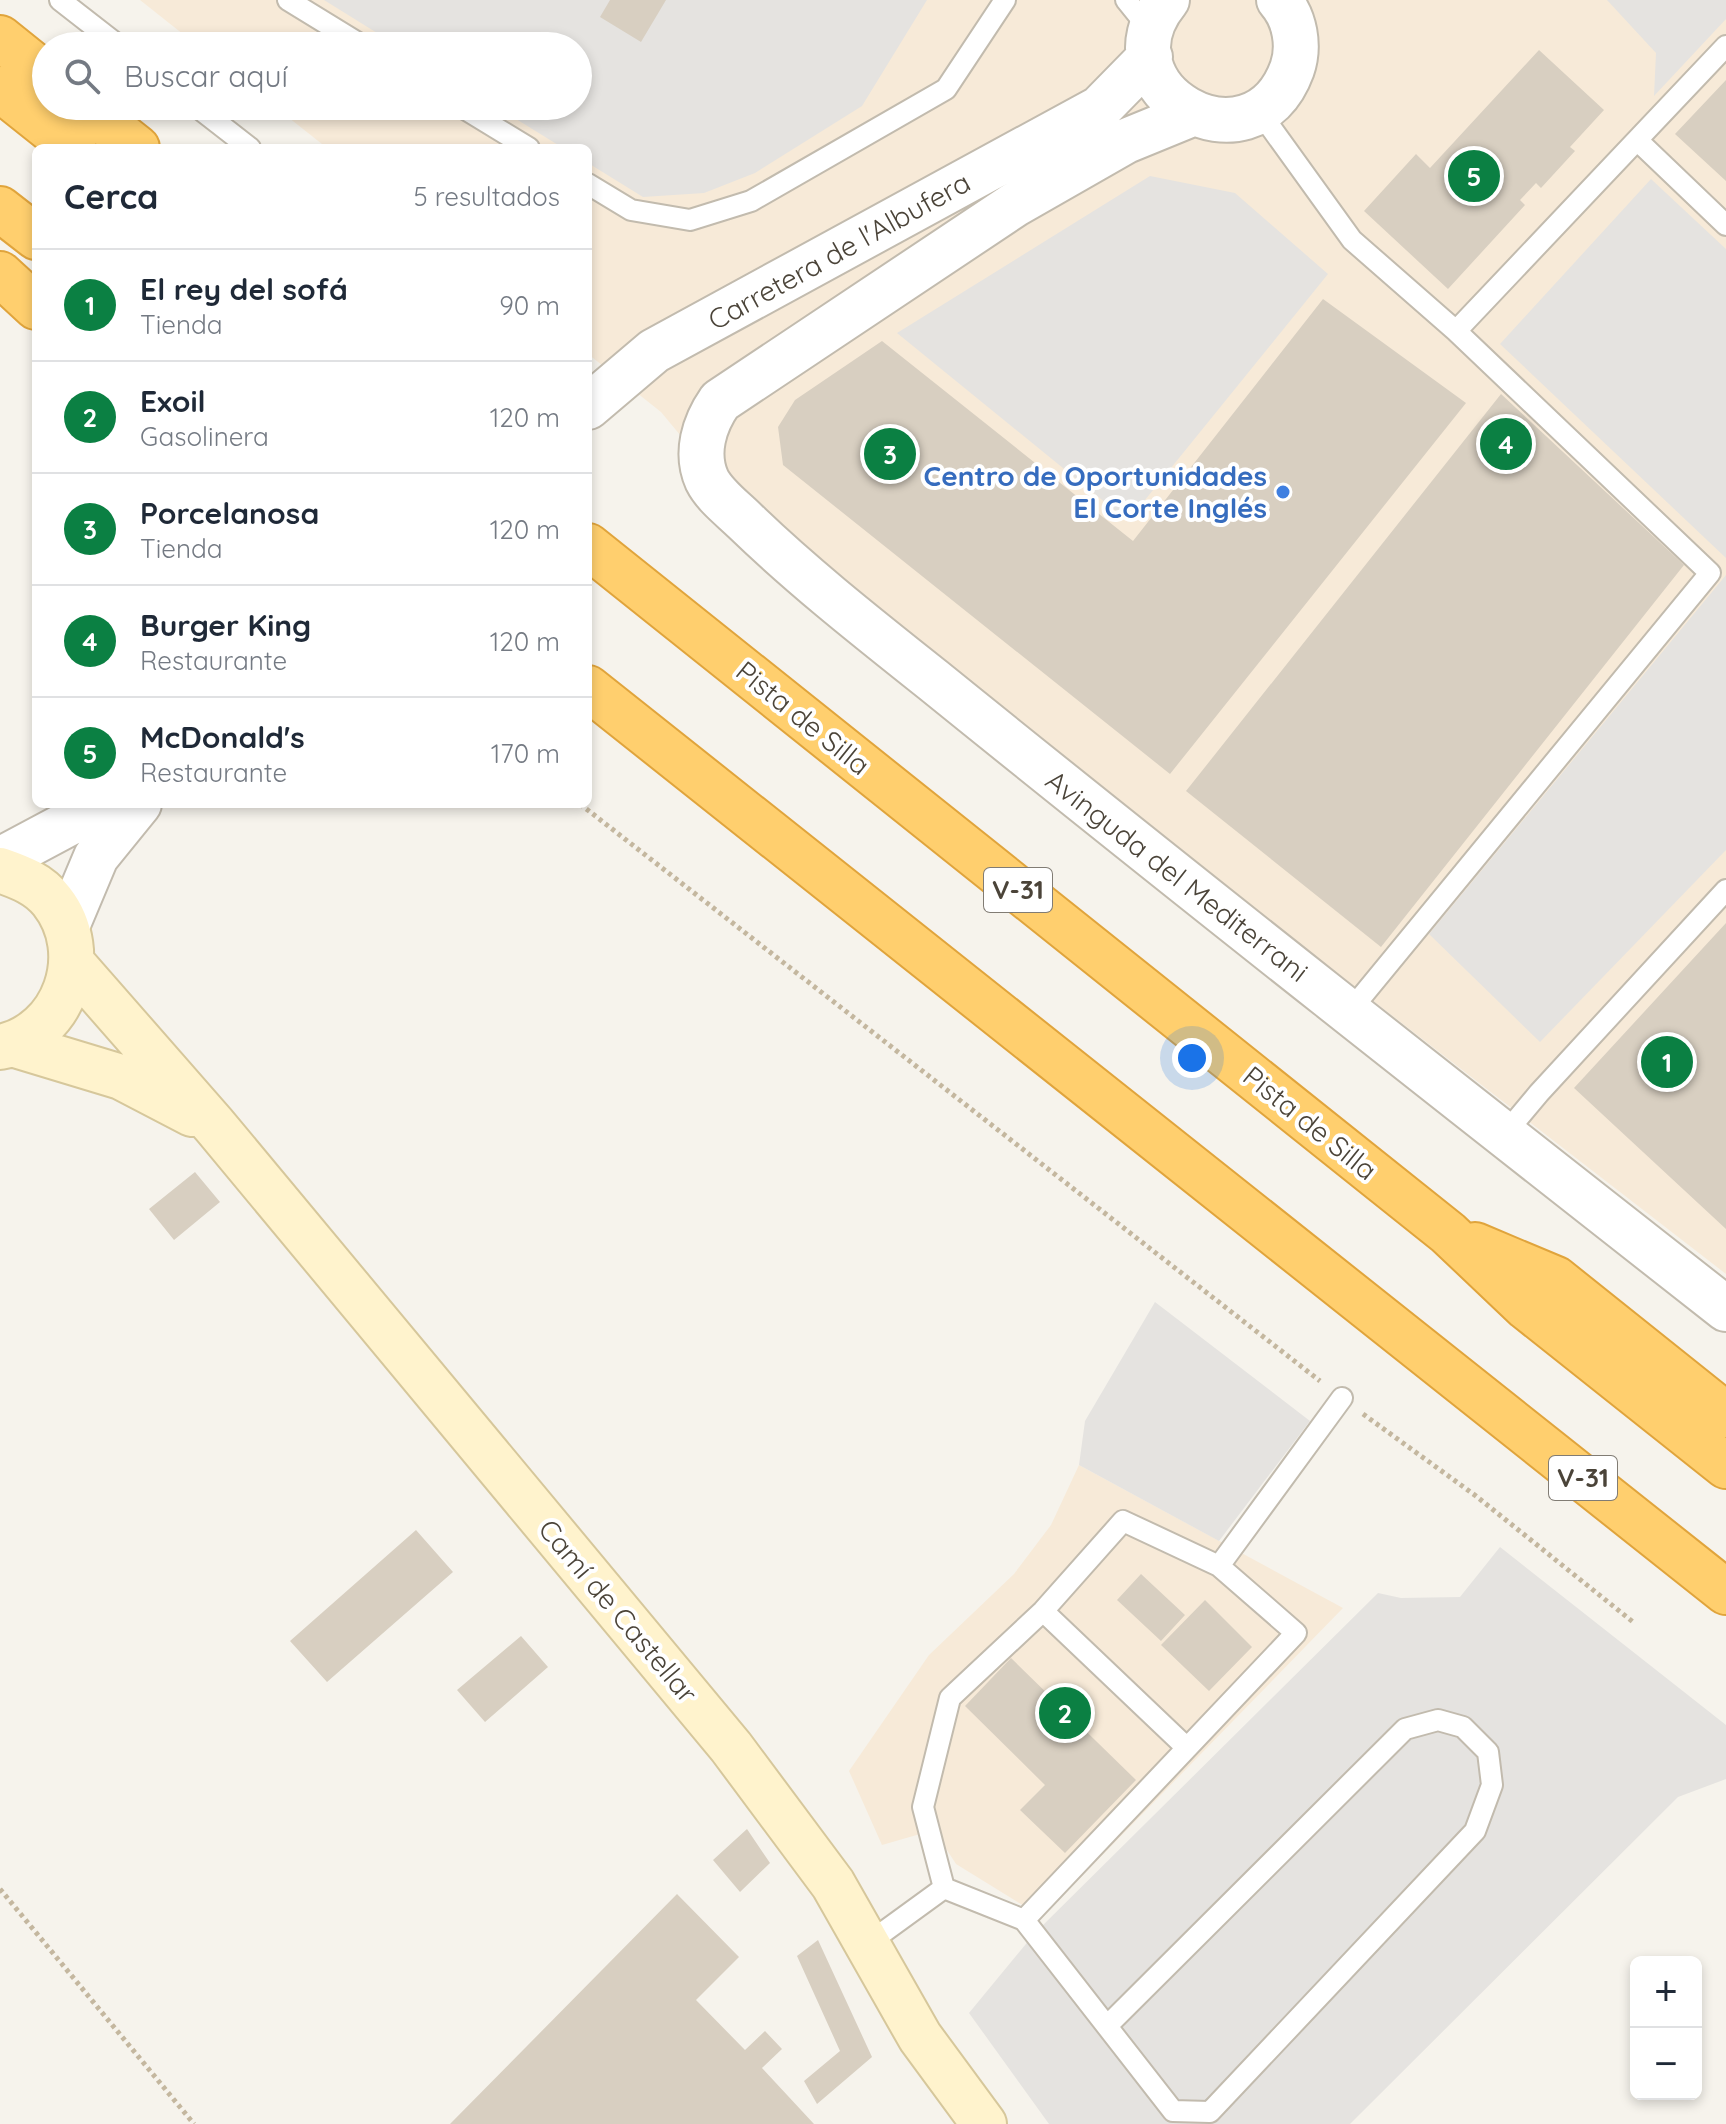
<!DOCTYPE html>
<html lang="es">
<head>
<meta charset="utf-8">
<style>
  :root { --surface:#fff; --page:#f2f2f3; --text:#1f2937; --muted:#747a83; --line:#e0e1e3; --accent:#0b8043 }
  body { margin:0; font-family:Quicksand,sans-serif; background:var(--page); color:var(--text) }
  .controls { position:absolute; right:24px; bottom:24px; display:grid; overflow:hidden; border-radius:12px; box-shadow:0 4px 12px #0003 }
  .controls button { width:72px; height:72px; display:grid; place-items:center; padding:0; border:0; border-bottom:2px solid var(--line); background:var(--surface); color:var(--text); font:40px sans-serif }
  .you { position:absolute; left:1192px; top:1058px; width:28px; height:28px; margin:-20px; border:6px solid #fff; border-radius:50%; background:#1a73e8; box-shadow:0 0 0 12px #1a73e833 }
  .badge { display:grid; place-items:center; width:52px; height:52px; border-radius:50%; background:var(--accent); color:#fff; font-size:26px; font-weight:700 }
  .pin { position:absolute; translate:-50% -50%; border:4px solid #fff; box-shadow:0 2px 8px #0006 }
  .list { margin:0; padding:0; list-style:none }
  h2 { display:flex; justify-content:space-between; align-items:center; height:104px; margin:0; padding:0 32px; font-size:34px }
  h2 small { font-size:26px; font-weight:400; color:var(--muted) }
  .list li { display:grid; grid-template-columns:52px 1fr auto; gap:24px; align-items:center; box-sizing:border-box; height:112px; padding:0 32px; border-top:2px solid var(--line) }
  .list b { display:block; font-size:30px; white-space:nowrap }
  .list p { margin:0; font-size:26px; white-space:nowrap; color:var(--muted) }
  .list em { font-size:26px; font-style:normal; color:var(--muted) }
  .icon { flex:none; width:44px; height:44px; fill:none; stroke:currentColor; stroke-width:2; stroke-linecap:round; stroke-linejoin:round }
  .map { position:relative; flex:none; width:1726px; height:2124px; overflow:hidden }
  .search { position:absolute; background:var(--surface); box-shadow:0 4px 12px #0003; left:32px; top:32px; width:560px; height:88px; display:flex; align-items:center; gap:20px; box-sizing:border-box; padding:0 28px; border-radius:44px; color:var(--muted); font-size:30px }
  .panel { position:absolute; background:var(--surface); box-shadow:0 4px 12px #0003; left:32px; top:144px; width:560px; height:664px; border-radius:12px }
  .map>svg:first-child { display:block }
  .commercial { fill:#f7ead8 }
  .parking { fill:#e5e3e0 }
  .building { fill:#d8cfc1 }
  .lines { fill:none; stroke-linecap:round; stroke-linejoin:round }
  .service-casing { stroke:#c2bbae; stroke-width:24 }
  .tertiary-casing { stroke:#c2bbae; stroke-width:48 }
  .secondary-casing { stroke:#d6c79b; stroke-width:48 }
  .motorway-casing { stroke:#e0a43c; stroke-width:48 }
  .path { stroke:#c4b79f; stroke-width:5; stroke-dasharray:4 4; stroke-linecap:butt }
  .service { stroke:#fff; stroke-width:20 }
  .tertiary { stroke:#fff; stroke-width:44 }
  .secondary { stroke:#fff3cd; stroke-width:44 }
  .motorway { stroke:#ffcf6e; stroke-width:44 }
  .shop-dot { fill:#3f7fe0; stroke:#fff; stroke-width:3 }
  .labels { text-anchor:middle; stroke-width:8; stroke-linejoin:round; paint-order:stroke }
  .shield { fill:#fff; stroke:#817c74; stroke-width:2 }
  .shield-label { font-size:26px; font-weight:bold; fill:#4b4439 }
  .street-label { font-size:28px; fill:#4b4439; stroke:#fff }
  .shop-label { font-size:28px; font-weight:bold; fill:#366cbe; stroke:#fff; text-anchor:end }
</style>
</head>
<body>
<div class="map">
<svg width="1726" height="2124" viewBox="0 0 1726 2124">
  <rect width="100%" height="100%" fill="#f6f3ec"/>
  <path class="commercial" d="M140 0H1726V1274L749 518 661 412 588 354V148H327L274 106H578V46H198Z
    M1079 1465 1343 1608 1042 1917 956 1864 934 1830 882 1845 849 1771 929 1655 1014 1574 1051 1525Z"/>
  <path class="parking" d="M324 0H927L862 106 755 173 704 193 643 197 588 163V148H563L495 106H578V46H398Z
    M1607 0H1726V19L1654 96 1656 53Z
    M1150 176 1235 193 1328 274 1128 521 897 333Z
    M1651 179 1726 249V558L1500 344Z
    M1726 575V850L1540 1042 1429 934Z
    M1155 1302 1310 1421 1219 1541 1079 1465 1085 1421Z
    M1500 1547 1726 1725V1779L1678 1797 1350 2124H1049L969 2013 1035 1933 1378 1593 1401 1598 1460 1597Z"/>
  <path class="building" d="M610 0H666L641 42 600 17Z
    M1539 50 1604 110 1570 147 1575 151 1541 188 1536 183 1520 200 1525 205 1448 289 1364 211 1416 154 1430 168Z
    M1726 80V181L1675 134Z
    M1323 299 1466 403 1170 774 783 465 778 427 795 400 882 341 1133 541Z
    M1501 394 1684 565 1381 947 1186 791Z
    M1726 923V1229L1574 1088Z
    M195 1172 220 1202 174 1240 149 1209Z
    M416 1530 453 1572 327 1682 290 1641Z
    M1141 1574 1185 1615 1161 1641 1117 1600Z
    M1205 1600 1252 1647 1209 1691 1161 1645Z
    M521 1636 548 1667 485 1722 457 1690Z
    M1011 1658 1136 1780 1065 1853 1020 1810 1045 1785 965 1706Z
    M747 1829 770 1863 740 1892 713 1860Z
    M677 1894 739 1957 696 2000 745 2050 765 2031 782 2049 762 2068 814 2124H450Z
    M818 1940 872 2057 817 2104 804 2081 840 2051 797 1956Z"/>
  <g class="lines">
    <g class="service-casing">
      <path id="service" d="M60 0 119 46
        M288 0 363 46
        M1126 0 1151 31
        M196 106 250 148
        M460 106 529 148
        M1259 111 1352 240 1456 331 1710 573 1349 1012
        M1637 140 1726 225
        M588 184 631 210 690 220 751 201 946 89 1005 0
        M1456 331 1726 46
        M1504 1135 1539 1093 1726 890
        M1123 1521 1219 1566 1296 1633 1024 1920 944 1888 923 1807 950 1698 1043 1611Z
        M1219 1566 1342 1398
        M1043 1611 1187 1748
        M1024 1920 1173 2111 1210 2112 1475 1831 1492 1785 1488 1752 1463 1727 1438 1720 1405 1729 1107 2026
        M867 1944 944 1888"/>
    </g>
    <g class="tertiary-casing">
      <path id="tertiary" d="M1167 0C1094 89 1252 179 1292 69 1300 46 1295 18 1279 0
        M1192 114 1126 141 1014 205 720 401C704 424 695 453 707 480 715 496 733 509 745 521 804 578 869 629 933 680 1195 892 1461 1101 1726 1309
        M588 407 654 351 1100 108 1150 57
        M0 860 105 804
        M67 926 96 857 139 804"/>
    </g>
    <g class="secondary-casing">
      <path id="secondary" d="M0 870C20 877 39 884 52 901 93 953 65 1034 0 1047
        M73 964 214 1125 731 1747 833 1884 920 2037 984 2124
        M12 1044 121 1077 192 1114"/>
    </g>
    <g class="motorway-casing">
      <path id="motorway" d="M0 38 46 75
        M0 89 74 148
        M84 106 137 148
        M0 209 36 237
        M0 274 36 307
        M588 546 1448 1233 1526 1307 1726 1466
        M588 688 1726 1592
        M1475 1245 1556 1279 1726 1415"/>
    </g>
    <path class="path" d="M580 804 1320 1381
      M1363 1414 1476 1496 1633 1622
      M0 1889 194 2124"/>
    <use href="#service" class="service"/>
    <use href="#tertiary" class="tertiary"/>
    <use href="#secondary" class="secondary"/>
    <use href="#motorway" class="motorway"/>
  </g>
  <circle class="shop-dot" cx="1283" cy="492" r="8"/>
  <g class="labels">
    <g class="shield">
      <rect x="984" y="868" width="68" height="44" rx="6"/>
      <rect x="1549" y="1456" width="68" height="44" rx="6"/>
    </g>
    <g class="shield-label">
      <text x="1018" y="899">V-31</text>
      <text x="1583" y="1487">V-31</text>
    </g>
    <g class="street-label">
      <text transform="translate(839 251) rotate(-29)" y="10">Carretera de l'Albufera</text>
      <text transform="translate(803 718) rotate(39)" y="10">Pista de Silla</text>
      <text transform="translate(1177 876) rotate(38)" y="10">Avinguda del Mediterrani</text>
      <text transform="translate(1310 1123) rotate(39)" y="10">Pista de Silla</text>
      <text transform="translate(618 1611) rotate(50)" y="10">Camí de Castellar</text>
    </g>
    <g class="shop-label">
      <text x="1267" y="486">Centro de Oportunidades<tspan x="1267" dy="32">El Corte Inglés</tspan></text>
    </g>
  </g>
</svg>
<div class="controls">
<button>+</button>
<button>−</button>
</div>
<div class="you"></div>
<div class="pin badge" style="left:1667px;top:1062px">1</div>
<div class="pin badge" style="left:1065px;top:1713px">2</div>
<div class="pin badge" style="left:890px;top:454px">3</div>
<div class="pin badge" style="left:1506px;top:444px">4</div>
<div class="pin badge" style="left:1474px;top:176px">5</div>
<div class="search"><svg class="icon" aria-label="search" viewBox="0 0 24 24"><circle cx="10" cy="10" r="6"/><path d="M15 15l6 6"/></svg>Buscar aquí</div>
<section class="panel">
<h2>Cerca<small>5 resultados</small></h2>
<ul class="list">
<li><span class="badge">1</span><div><b>El rey del sofá</b><p>Tienda</p></div><em>90 m</em></li>
<li><span class="badge">2</span><div><b>Exoil</b><p>Gasolinera</p></div><em>120 m</em></li>
<li><span class="badge">3</span><div><b>Porcelanosa</b><p>Tienda</p></div><em>120 m</em></li>
<li><span class="badge">4</span><div><b>Burger King</b><p>Restaurante</p></div><em>120 m</em></li>
<li><span class="badge">5</span><div><b>McDonald's</b><p>Restaurante</p></div><em>170 m</em></li>
</ul>
</section>
</div>
</body>
</html>
